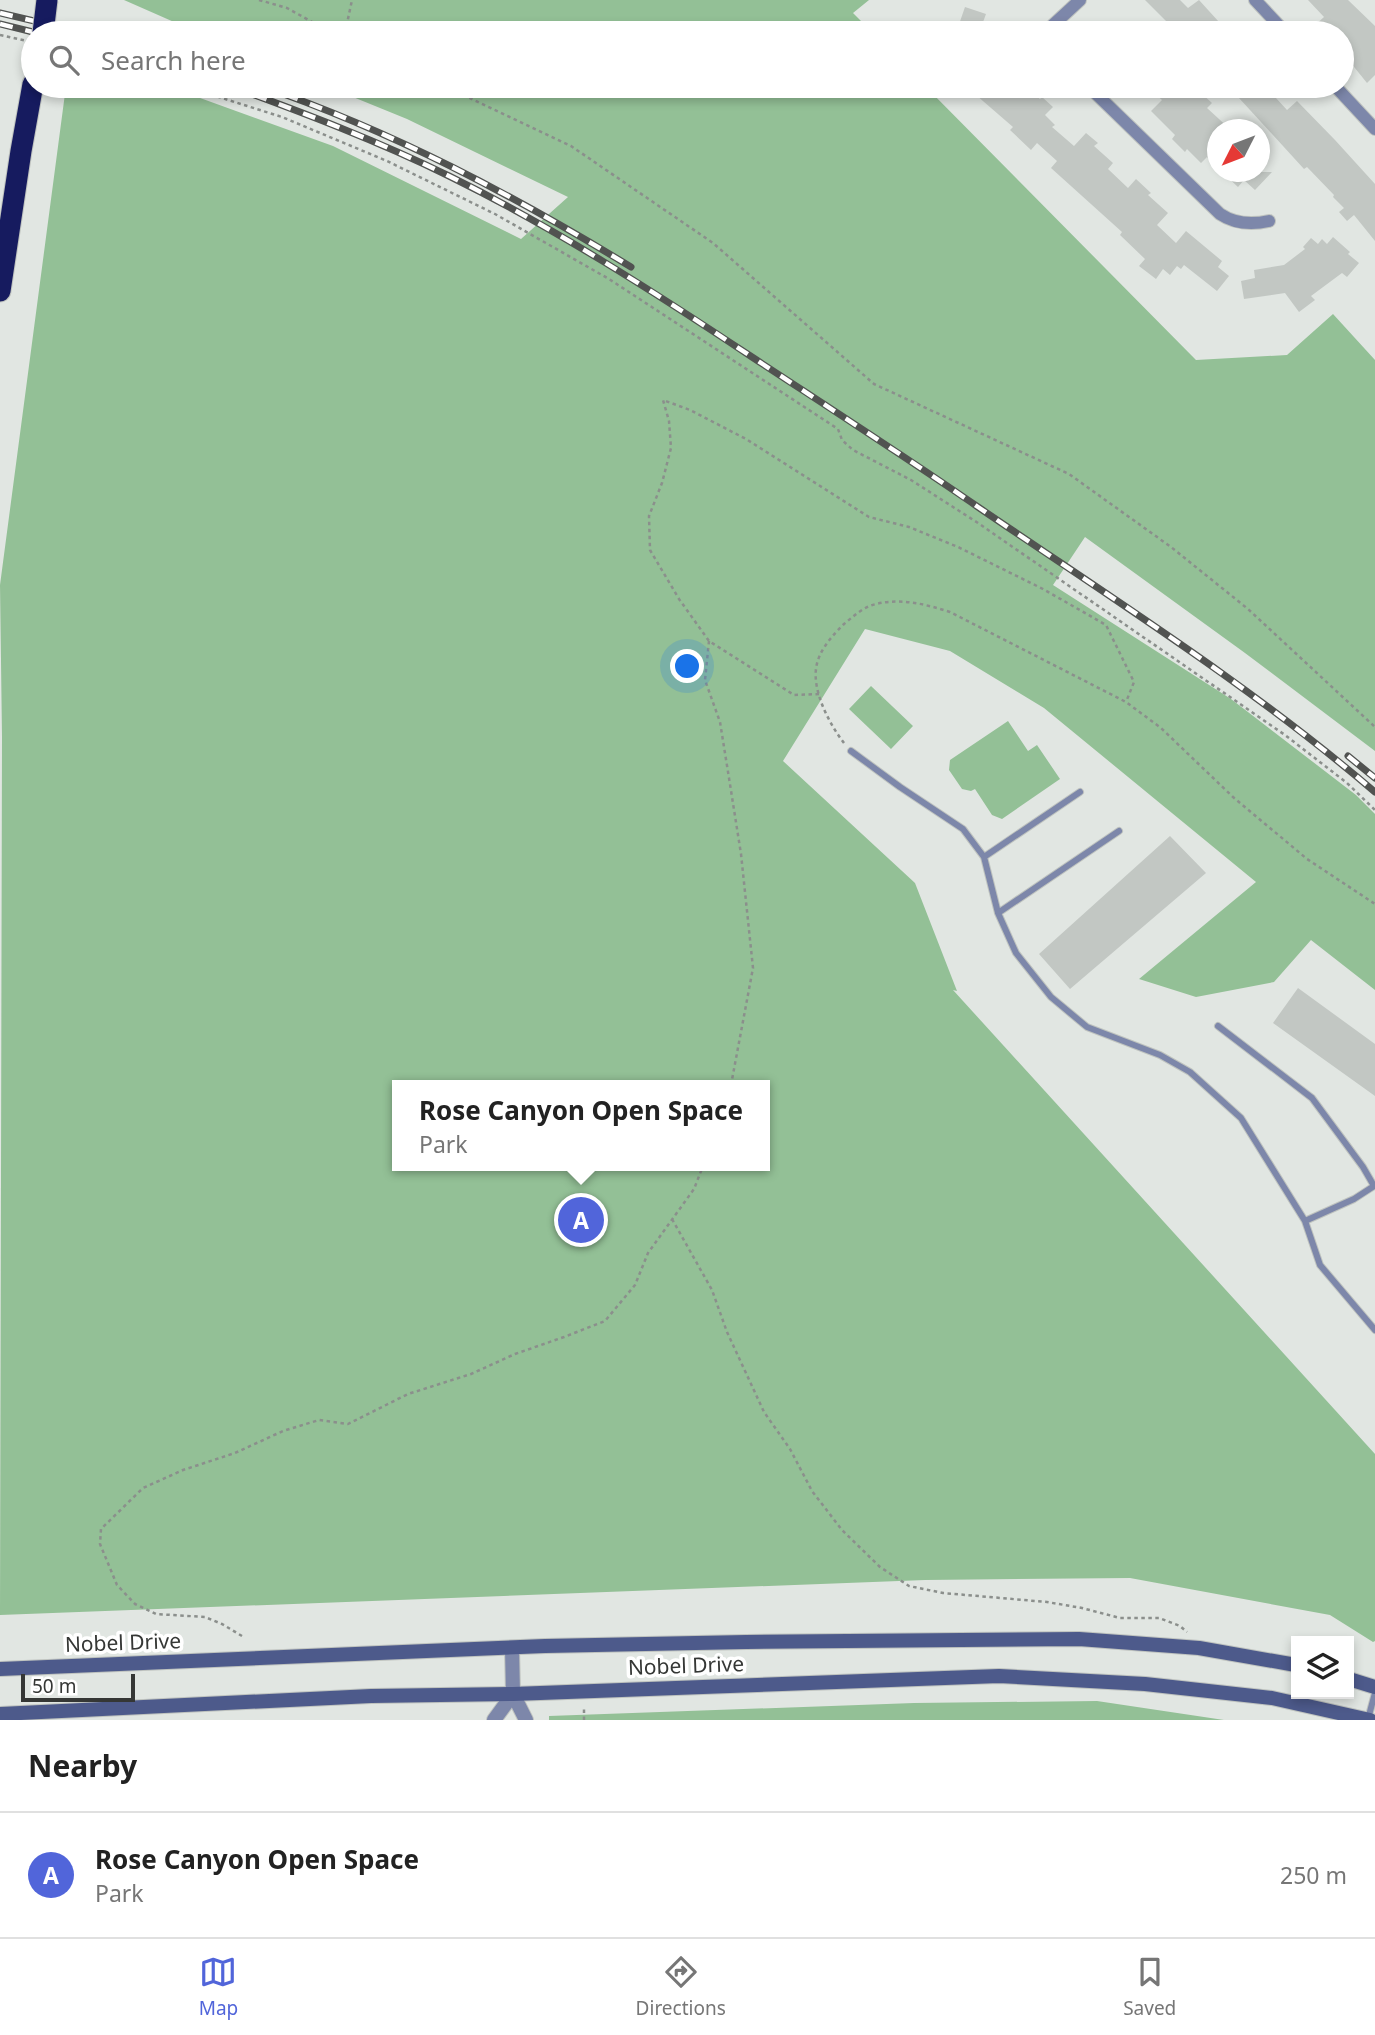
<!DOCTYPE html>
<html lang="en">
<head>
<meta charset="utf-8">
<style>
  :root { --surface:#fff; --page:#f6f6f6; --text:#222; --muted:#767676; --line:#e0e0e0; --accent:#5165da }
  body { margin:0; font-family:"Noto Sans",sans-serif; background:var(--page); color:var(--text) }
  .controls { position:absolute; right:21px; bottom:21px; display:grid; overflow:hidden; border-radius:0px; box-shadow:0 4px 10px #0003 }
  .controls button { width:63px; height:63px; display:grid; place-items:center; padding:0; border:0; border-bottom:2px solid var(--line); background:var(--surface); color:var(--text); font:35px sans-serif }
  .compass { position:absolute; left:1207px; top:119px; width:63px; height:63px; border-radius:50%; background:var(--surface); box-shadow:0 4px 10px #0003; rotate:228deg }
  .scale { position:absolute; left:21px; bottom:18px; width:114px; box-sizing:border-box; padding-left:7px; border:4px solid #353735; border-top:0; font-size:19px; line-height:24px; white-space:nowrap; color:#353735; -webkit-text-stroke:5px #fff; paint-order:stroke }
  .you { position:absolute; left:688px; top:667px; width:24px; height:24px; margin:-18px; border:5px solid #fff; border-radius:50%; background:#1a73e8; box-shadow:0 0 0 10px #1a73e833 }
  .badge { display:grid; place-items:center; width:46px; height:46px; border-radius:50%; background:var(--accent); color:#fff; font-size:23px; font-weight:700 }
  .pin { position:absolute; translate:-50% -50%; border:4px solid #fff; box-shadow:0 2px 7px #0006 }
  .popup { position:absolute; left:392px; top:1080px; width:378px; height:91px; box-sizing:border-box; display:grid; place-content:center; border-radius:0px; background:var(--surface); filter:drop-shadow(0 2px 5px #0005); font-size:23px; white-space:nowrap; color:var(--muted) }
  .popup b { font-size:26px; color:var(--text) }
  .popup::after { content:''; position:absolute; left:50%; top:100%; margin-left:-14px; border:14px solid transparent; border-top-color:var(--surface) }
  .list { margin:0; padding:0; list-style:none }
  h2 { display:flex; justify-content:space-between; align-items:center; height:91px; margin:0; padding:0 28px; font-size:30px }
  h2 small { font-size:23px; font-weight:400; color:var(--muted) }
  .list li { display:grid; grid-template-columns:46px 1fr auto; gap:21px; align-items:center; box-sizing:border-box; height:126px; padding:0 28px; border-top:2px solid var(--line) }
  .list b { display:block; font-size:26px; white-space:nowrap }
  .list p { margin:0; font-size:23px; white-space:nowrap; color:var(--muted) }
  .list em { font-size:23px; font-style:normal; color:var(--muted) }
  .icon { flex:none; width:38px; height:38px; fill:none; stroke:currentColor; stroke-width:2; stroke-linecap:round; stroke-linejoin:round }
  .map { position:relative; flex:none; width:1375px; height:1720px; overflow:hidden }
  .search { position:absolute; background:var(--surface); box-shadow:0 4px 10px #0003; left:21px; right:21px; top:21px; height:77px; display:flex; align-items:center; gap:18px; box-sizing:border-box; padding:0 24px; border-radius:38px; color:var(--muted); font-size:26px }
  .sheet { height:217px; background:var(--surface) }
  nav { display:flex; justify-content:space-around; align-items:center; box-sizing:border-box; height:98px; border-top:2px solid var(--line); background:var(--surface); font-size:19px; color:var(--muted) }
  nav a { display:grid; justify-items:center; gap:4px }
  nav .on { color:var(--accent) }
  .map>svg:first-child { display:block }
  .green { fill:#93c096; fill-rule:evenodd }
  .building { fill:#c2c7c3 }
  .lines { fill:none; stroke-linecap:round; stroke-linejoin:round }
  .service-casing { stroke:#bfc3bf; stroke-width:8 }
  .minor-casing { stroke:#bfc3bf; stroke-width:14 }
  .tertiary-casing { stroke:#bfc3bf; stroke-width:16 }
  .secondary-casing { stroke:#bfc3bf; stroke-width:16 }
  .motorway-casing { stroke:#bfc3bf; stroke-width:23 }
  .path { stroke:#8b8f8c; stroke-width:2.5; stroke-dasharray:3.5 3.5; stroke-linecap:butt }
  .service { stroke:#7d87aa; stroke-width:6 }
  .minor { stroke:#7d87aa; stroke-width:12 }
  .tertiary { stroke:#7d87aa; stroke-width:14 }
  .secondary { stroke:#4d5a8b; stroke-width:14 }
  .motorway { stroke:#161b5f; stroke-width:21 }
  .rail-casing { stroke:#515351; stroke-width:7 }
  .rail { stroke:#fff; stroke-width:4.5; stroke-dasharray:13; stroke-linecap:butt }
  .motorway-bridge-casing { stroke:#bfc3bf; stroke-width:23; stroke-linecap:butt }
  .motorway-bridge { stroke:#161b5f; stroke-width:21 }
  .labels { text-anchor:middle; stroke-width:7; stroke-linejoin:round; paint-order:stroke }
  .street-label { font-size:21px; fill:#353735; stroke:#fff }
</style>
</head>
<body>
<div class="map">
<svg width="1375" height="1720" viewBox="0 0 1375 1720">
  <rect width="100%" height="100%" fill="#e1e6e2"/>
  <path class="green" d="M124 0H869L853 13 873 33H199Z
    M66 86H167L333 146 521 239 568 197 407 119 326 86H925L1196 360 1287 355 1333 314 1375 360V751L1245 653 1085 537 1053 585 1231 699 1356 795 1375 814V990L1311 940 1274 982 1196 997 1139 979 1256 882 1044 708 950 651 865 629 783 761 915 883 957 991 953 990 1375 1454V1641L1373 1642 1330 1615 1130 1578 925 1580 0 1615 2 737 0 585ZM397 1085H765V1166H397Z
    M871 686 913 726 891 749 849 709Z
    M1008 721 1028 751 1037 745 1060 779 1002 819 992 815 975 789 971 791 962 789 949 770 950 760Z
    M1097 1701 1224 1720H549V1716L914 1703Z"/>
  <path class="building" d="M1145 0H1180L1188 8 1199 0 1229 33H1178Z
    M1308 0H1348L1375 26V75L1367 83 1342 52V33H1319L1313 27 1324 17Z
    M965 7 986 14 979 33H956Z
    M993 86H1025L1040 99 1042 97 1053 107 1045 115 1055 125 1052 127 1074 146 1086 133 1098 143 1094 146 1113 163 1108 169 1128 188 1136 179 1151 193 1148 195 1168 213 1157 225 1176 243 1186 231 1222 261 1218 267 1229 276 1217 291 1184 265 1181 269 1177 266 1170 275 1163 269 1156 279 1139 266 1145 259 1120 235 1122 232 1051 168 1057 161 1037 143 1031 150 1010 130 1013 127 976 95 983 87 988 91Z
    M1146 86H1184L1195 96 1200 92 1212 103 1207 108 1231 130H1217V168L1207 157 1201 163 1187 149 1185 152 1172 139 1175 135 1151 111 1162 100Z
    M1228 86H1265L1287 110 1297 101 1335 140 1375 184V241L1354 215 1347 221 1339 212 1344 208 1333 197 1334 195 1307 167 1304 169Z
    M1222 172H1272L1255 190 1244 180 1238 187Z
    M1333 237 1350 252 1348 254 1359 263 1347 277 1342 273 1311 296 1315 300 1299 312 1285 293 1244 299 1241 281 1255 278 1254 270 1284 265 1305 249 1303 247 1311 238 1318 244 1322 239 1327 244Z
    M1170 836 1206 873 1070 989 1039 954Z
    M1298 988 1375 1044V1096L1273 1023Z"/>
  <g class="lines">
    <g class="service-casing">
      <path id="service" d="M851 751 900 787 963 829 984 857 998 913 1016 953 1051 997 1087 1027 1160 1055 1190 1072 1241 1118 1305 1221 1320 1265 1375 1330
        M984 857 1080 792
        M998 913 1119 831
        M1218 1026 1312 1098 1363 1167 1374 1186 1354 1199 1305 1221
        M1368 1719 1375 1693"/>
    </g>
    <g class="minor-casing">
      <path id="minor" d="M1255 0 1286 33
        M1050 33 1053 25 1080 0
        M1088 86 1220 214C1235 224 1251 225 1269 221
        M1335 86 1375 129"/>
    </g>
    <g class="tertiary-casing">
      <path id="tertiary" d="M512 1648 513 1694 526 1720
        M494 1720 513 1694"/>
    </g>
    <g class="secondary-casing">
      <path id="secondary" d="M0 1669 545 1646 746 1642 1079 1639 1199 1648 1296 1665
        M1349 1679 1375 1687
        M0 1714 371 1696 513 1694 999 1676 1145 1684 1272 1698 1370 1720"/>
    </g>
    <g class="motorway-casing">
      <path id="motorway" d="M0 291 21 151 33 84"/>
    </g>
    <path class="path" d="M259 0 287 8 332 33
      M345 33 352 0
      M0 35 27 41
      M184 86 282 117 387 161 495 214 609 279 838 429 842 440 853 450 911 480 978 523 1285 735 1347 783 1375 810
      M444 86 571 146 713 243 874 384 1069 474 1171 547 1248 609 1375 727
      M709 641 705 680 720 722 729 778 741 854 753 968 731 1085
      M819 694 794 695 709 641 679 599 650 550 649 516 662 483 671 448 669 421 663 400 690 410 746 439 869 517 909 527 958 547 1043 589 1106 625 1134 682 1126 702
      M844 743C830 725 813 693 816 669 818 651 832 636 844 624 854 616 863 607 876 604 901 598 925 604 950 612L1126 702 1161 728 1233 797 1307 859 1375 904
      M672 1219 712 1290 727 1332 764 1412 790 1449 812 1491 842 1530 880 1567 909 1586 943 1593 1047 1602 1082 1608 1120 1618H1159L1180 1626 1187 1632
      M242 1636 222 1624 205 1617 156 1614 135 1604 117 1585 100 1544 101 1529 143 1488 183 1470 235 1453 283 1431 319 1420 348 1424 408 1394 471 1374 515 1354 564 1337 605 1321 635 1285 648 1253 694 1189 703 1166
      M584 1720V1706"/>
    <use href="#service" class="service"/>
    <use href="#minor" class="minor"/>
    <use href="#tertiary" class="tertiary"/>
    <use href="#secondary" class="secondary"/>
    <use href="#motorway" class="motorway"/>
    <g class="rail-casing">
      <path id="rail" d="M0 13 85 33
        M0 24 37 33
        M230 86C304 113 378 141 449 176 555 228 654 292 752 357 828 407 904 456 978 507 1113 599 1251 686 1375 792
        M261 86C392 131 513 195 631 267
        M1348 756 1375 778"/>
    </g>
    <use href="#rail" class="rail"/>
    <g class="motorway-bridge-casing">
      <path id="motorway-bridge" d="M43 33 47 0"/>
    </g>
    <use href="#motorway-bridge" class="motorway-bridge"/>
  </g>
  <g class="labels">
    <g class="street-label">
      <text transform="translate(123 1643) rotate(-2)" y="7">Nobel Drive</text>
      <text transform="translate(686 1666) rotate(-2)" y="7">Nobel Drive</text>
    </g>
  </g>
</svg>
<div class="controls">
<button><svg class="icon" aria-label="layers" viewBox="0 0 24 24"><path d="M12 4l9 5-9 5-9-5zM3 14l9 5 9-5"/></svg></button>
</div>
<svg class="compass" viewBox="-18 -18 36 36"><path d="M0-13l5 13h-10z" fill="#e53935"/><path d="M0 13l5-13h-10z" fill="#767676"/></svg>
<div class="scale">50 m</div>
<div class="you"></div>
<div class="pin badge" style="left:581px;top:1220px">A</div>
<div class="popup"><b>Rose Canyon Open Space</b>Park</div>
<div class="search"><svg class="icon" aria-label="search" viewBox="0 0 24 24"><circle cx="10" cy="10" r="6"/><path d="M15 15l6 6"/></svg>Search here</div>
</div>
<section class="sheet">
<h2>Nearby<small></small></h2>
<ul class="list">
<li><span class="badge">A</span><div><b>Rose Canyon Open Space</b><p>Park</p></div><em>250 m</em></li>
</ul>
</section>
<nav>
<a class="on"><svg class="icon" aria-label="map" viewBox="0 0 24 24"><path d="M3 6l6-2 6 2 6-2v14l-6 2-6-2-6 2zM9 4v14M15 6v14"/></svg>Map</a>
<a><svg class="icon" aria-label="directions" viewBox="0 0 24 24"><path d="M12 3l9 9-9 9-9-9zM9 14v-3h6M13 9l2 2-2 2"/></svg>Directions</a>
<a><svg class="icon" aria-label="saved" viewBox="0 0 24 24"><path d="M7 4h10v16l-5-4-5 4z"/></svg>Saved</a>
</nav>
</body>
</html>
